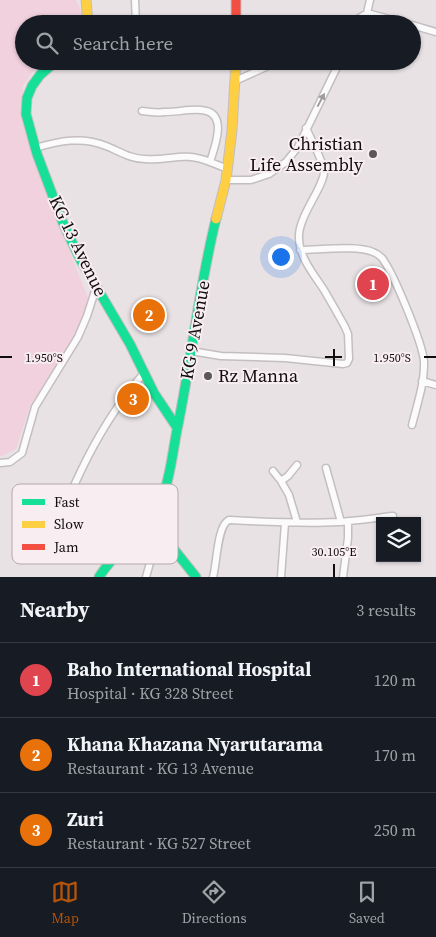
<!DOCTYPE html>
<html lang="en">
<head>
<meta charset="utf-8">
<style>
  :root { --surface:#171b24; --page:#242831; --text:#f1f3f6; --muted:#9ea1a6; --line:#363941; --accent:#b45309 }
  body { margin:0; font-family:"Source Serif 4",serif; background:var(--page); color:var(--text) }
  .controls { position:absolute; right:15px; bottom:15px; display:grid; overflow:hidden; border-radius:0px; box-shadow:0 1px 4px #0004 }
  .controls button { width:45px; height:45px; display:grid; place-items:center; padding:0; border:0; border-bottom:1px solid var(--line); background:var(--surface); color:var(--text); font:25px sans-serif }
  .you { position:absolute; left:280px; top:256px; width:18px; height:18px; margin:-12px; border:4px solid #fff; border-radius:50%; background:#1a73e8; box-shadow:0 0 0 8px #1a73e833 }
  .badge { display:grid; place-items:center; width:32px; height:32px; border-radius:50%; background:var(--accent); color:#fff; font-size:16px; font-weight:700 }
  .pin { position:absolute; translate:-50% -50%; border:2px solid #fff; box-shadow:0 1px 5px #0006 }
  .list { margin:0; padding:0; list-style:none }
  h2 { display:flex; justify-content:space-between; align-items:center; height:65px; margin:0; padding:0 20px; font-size:21px }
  h2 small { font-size:16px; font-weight:400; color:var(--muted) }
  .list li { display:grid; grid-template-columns:32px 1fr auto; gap:15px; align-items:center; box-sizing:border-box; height:75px; padding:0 20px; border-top:1px solid var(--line) }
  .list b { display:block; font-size:19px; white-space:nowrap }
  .list p { margin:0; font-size:16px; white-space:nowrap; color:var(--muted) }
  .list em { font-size:16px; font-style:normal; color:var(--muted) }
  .icon { flex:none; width:28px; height:28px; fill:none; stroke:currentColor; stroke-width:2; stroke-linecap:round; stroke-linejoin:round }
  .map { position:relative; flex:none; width:436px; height:577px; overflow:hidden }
  .search { position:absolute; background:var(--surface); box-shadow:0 1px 4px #0004; left:15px; right:15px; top:15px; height:55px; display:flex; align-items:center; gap:12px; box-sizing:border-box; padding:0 18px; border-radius:28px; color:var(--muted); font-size:19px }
  .sheet { height:290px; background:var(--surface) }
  nav { display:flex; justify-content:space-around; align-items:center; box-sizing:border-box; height:70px; border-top:1px solid var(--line); background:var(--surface); font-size:14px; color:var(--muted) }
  nav a { display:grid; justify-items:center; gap:2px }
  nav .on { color:var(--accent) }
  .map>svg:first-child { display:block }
  .green { fill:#f0d1dd }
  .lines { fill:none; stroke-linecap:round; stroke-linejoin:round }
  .street-casing { stroke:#c3bec0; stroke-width:9 }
  .fast-casing { stroke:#c3bec0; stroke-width:11 }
  .slow-casing { stroke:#c3bec0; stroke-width:11 }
  .jam-casing { stroke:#c3bec0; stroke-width:11 }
  .street { stroke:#fcfbfb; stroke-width:6 }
  .fast { stroke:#16e098; stroke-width:9 }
  .slow { stroke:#ffcf43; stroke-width:9 }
  .jam { stroke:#f24e42; stroke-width:9 }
  .oneway { fill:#9e9c9d }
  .ticks { fill:none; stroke:#110d0f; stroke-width:2 }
  .poi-dot { fill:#5c585a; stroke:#f8edf1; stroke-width:2 }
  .labels { text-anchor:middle; stroke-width:4; stroke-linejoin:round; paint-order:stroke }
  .poi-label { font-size:18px; fill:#110d0f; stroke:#f8edf1; text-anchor:end }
  .street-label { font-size:18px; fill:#110d0f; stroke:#f8edf1 }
  .key { fill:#f8edf1; stroke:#b3aaad; stroke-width:1 }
  .key-label { font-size:14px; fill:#110d0f }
  .ticks-label { font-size:12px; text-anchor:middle; fill:#110d0f; stroke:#f8edf1; stroke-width:4; stroke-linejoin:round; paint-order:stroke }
</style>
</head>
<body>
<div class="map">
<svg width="436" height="577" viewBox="0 0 436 577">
  <rect width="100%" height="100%" fill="#e8e2e5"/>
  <path class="green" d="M0 0H76L83 14 74 24H24V61H40L22 87 54 212 90 303 80 326 30 406 16 449 2 456H0Z"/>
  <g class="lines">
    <g class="street-casing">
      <path id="street" d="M135 0 136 24
        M367 13 370 0
        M350 24 367 13 408 24
        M412 25 436 32
        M235 81 279 61
        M35 148C59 141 82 136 106 146 119 151 130 159 145 159 170 161 183 151 210 162 215 146 229 112 201 110 189 109 177 112 165 112 158 113 149 112 142 111
        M210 162 228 169
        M226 180H251L269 174 286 162 298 147 340 61
        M300 250C319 250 357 245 373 252 376 253 380 256 382 258 394 274 422 342 424 361 425 382 417 405 412 425
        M191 351 221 356 285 358 343 364 347 363 349 359 348 334 345 327C338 314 331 302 324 290 313 273 298 256 299 235 300 214 325 185 324 171 323 161 311 139 306 128
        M422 381 436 385
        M0 463 10 462 22 453 35 407 78 337 87 316 96 288
        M326 468 341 522
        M273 471 281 481 289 495 297 522
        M281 481 288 476 297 465
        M47 555C70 489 98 425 145 372
        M146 577 159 531
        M213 577C217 564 217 525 229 520 266 522 302 524 338 522 356 521 375 518 393 516
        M281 577 285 523
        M343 577 348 538V521"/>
    </g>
    <g class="fast-casing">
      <path id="fast" d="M56 61 40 75 32 86 27 98 26 114 37 154 63 223 80 259 130 344 154 393 176 426
        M149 518 196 577
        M99 577C119 546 151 524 165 489 171 472 174 443 178 425 192 356 199 287 216 219"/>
    </g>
    <g class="slow-casing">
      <path id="slow" d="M86 0 88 24
        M216 219 226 180 232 130 236 61"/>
    </g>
    <g class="jam-casing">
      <path id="jam" d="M236 0V24"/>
    </g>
    <use href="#street" class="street"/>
    <use href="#fast" class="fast"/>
    <use href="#slow" class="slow"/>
    <use href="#jam" class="jam"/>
  </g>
  <defs><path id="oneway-solid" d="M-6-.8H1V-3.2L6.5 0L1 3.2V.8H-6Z" transform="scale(1.25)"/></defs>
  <use class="oneway" href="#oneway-solid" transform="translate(321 100) rotate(-62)"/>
  <path class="ticks" d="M334 349V366M0 357H12M325 357H342M424 357H436M334 564V577"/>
  <g class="poi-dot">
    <circle cx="373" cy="154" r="5"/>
    <circle cx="208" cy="376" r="5"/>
  </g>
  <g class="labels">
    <g class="poi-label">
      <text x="363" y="150">Christian<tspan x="363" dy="21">Life Assembly</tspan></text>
      <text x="218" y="382" text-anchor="start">Rz Manna</text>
    </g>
    <g class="street-label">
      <text transform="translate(78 246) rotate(64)" y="6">KG 13 Avenue</text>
      <text transform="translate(195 330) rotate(-80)" y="6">KG 9 Avenue</text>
    </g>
  </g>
  <rect x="12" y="484" width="166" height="80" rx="8" class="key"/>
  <rect x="22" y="499" width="23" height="6" fill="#16e098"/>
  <rect x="22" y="521" width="23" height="7" fill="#ffcf43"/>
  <rect x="22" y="544" width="23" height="6" fill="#f24e42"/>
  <g class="key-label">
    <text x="54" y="507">Fast</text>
    <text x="54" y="529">Slow</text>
    <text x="54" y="552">Jam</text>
  </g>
  <g class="ticks-label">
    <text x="44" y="362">1.950°S</text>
    <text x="392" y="362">1.950°S</text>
    <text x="334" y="556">30.105°E</text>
  </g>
</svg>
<div class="controls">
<button><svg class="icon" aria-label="layers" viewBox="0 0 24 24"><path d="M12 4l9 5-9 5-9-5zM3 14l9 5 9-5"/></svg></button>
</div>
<div class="you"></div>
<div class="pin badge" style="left:373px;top:284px;background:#e0444e">1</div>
<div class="pin badge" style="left:149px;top:315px;background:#e8710a">2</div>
<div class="pin badge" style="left:133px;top:399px;background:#e8710a">3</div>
<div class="search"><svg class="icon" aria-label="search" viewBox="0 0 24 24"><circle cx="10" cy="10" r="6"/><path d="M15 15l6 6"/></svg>Search here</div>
</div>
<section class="sheet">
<h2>Nearby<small>3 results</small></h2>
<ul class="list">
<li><span class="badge" style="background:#e0444e">1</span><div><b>Baho International Hospital</b><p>Hospital · KG 328 Street</p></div><em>120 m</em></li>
<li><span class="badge" style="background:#e8710a">2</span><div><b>Khana Khazana Nyarutarama</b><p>Restaurant · KG 13 Avenue</p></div><em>170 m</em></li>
<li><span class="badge" style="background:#e8710a">3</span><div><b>Zuri</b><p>Restaurant · KG 527 Street</p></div><em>250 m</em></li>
</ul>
</section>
<nav>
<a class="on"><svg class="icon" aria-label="map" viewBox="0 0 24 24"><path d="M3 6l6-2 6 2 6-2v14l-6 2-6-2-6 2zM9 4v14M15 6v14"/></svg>Map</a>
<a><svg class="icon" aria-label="directions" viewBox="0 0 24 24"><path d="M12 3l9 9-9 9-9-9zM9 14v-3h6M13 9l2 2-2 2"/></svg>Directions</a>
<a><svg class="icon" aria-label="saved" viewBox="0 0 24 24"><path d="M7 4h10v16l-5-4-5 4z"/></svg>Saved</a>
</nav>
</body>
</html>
